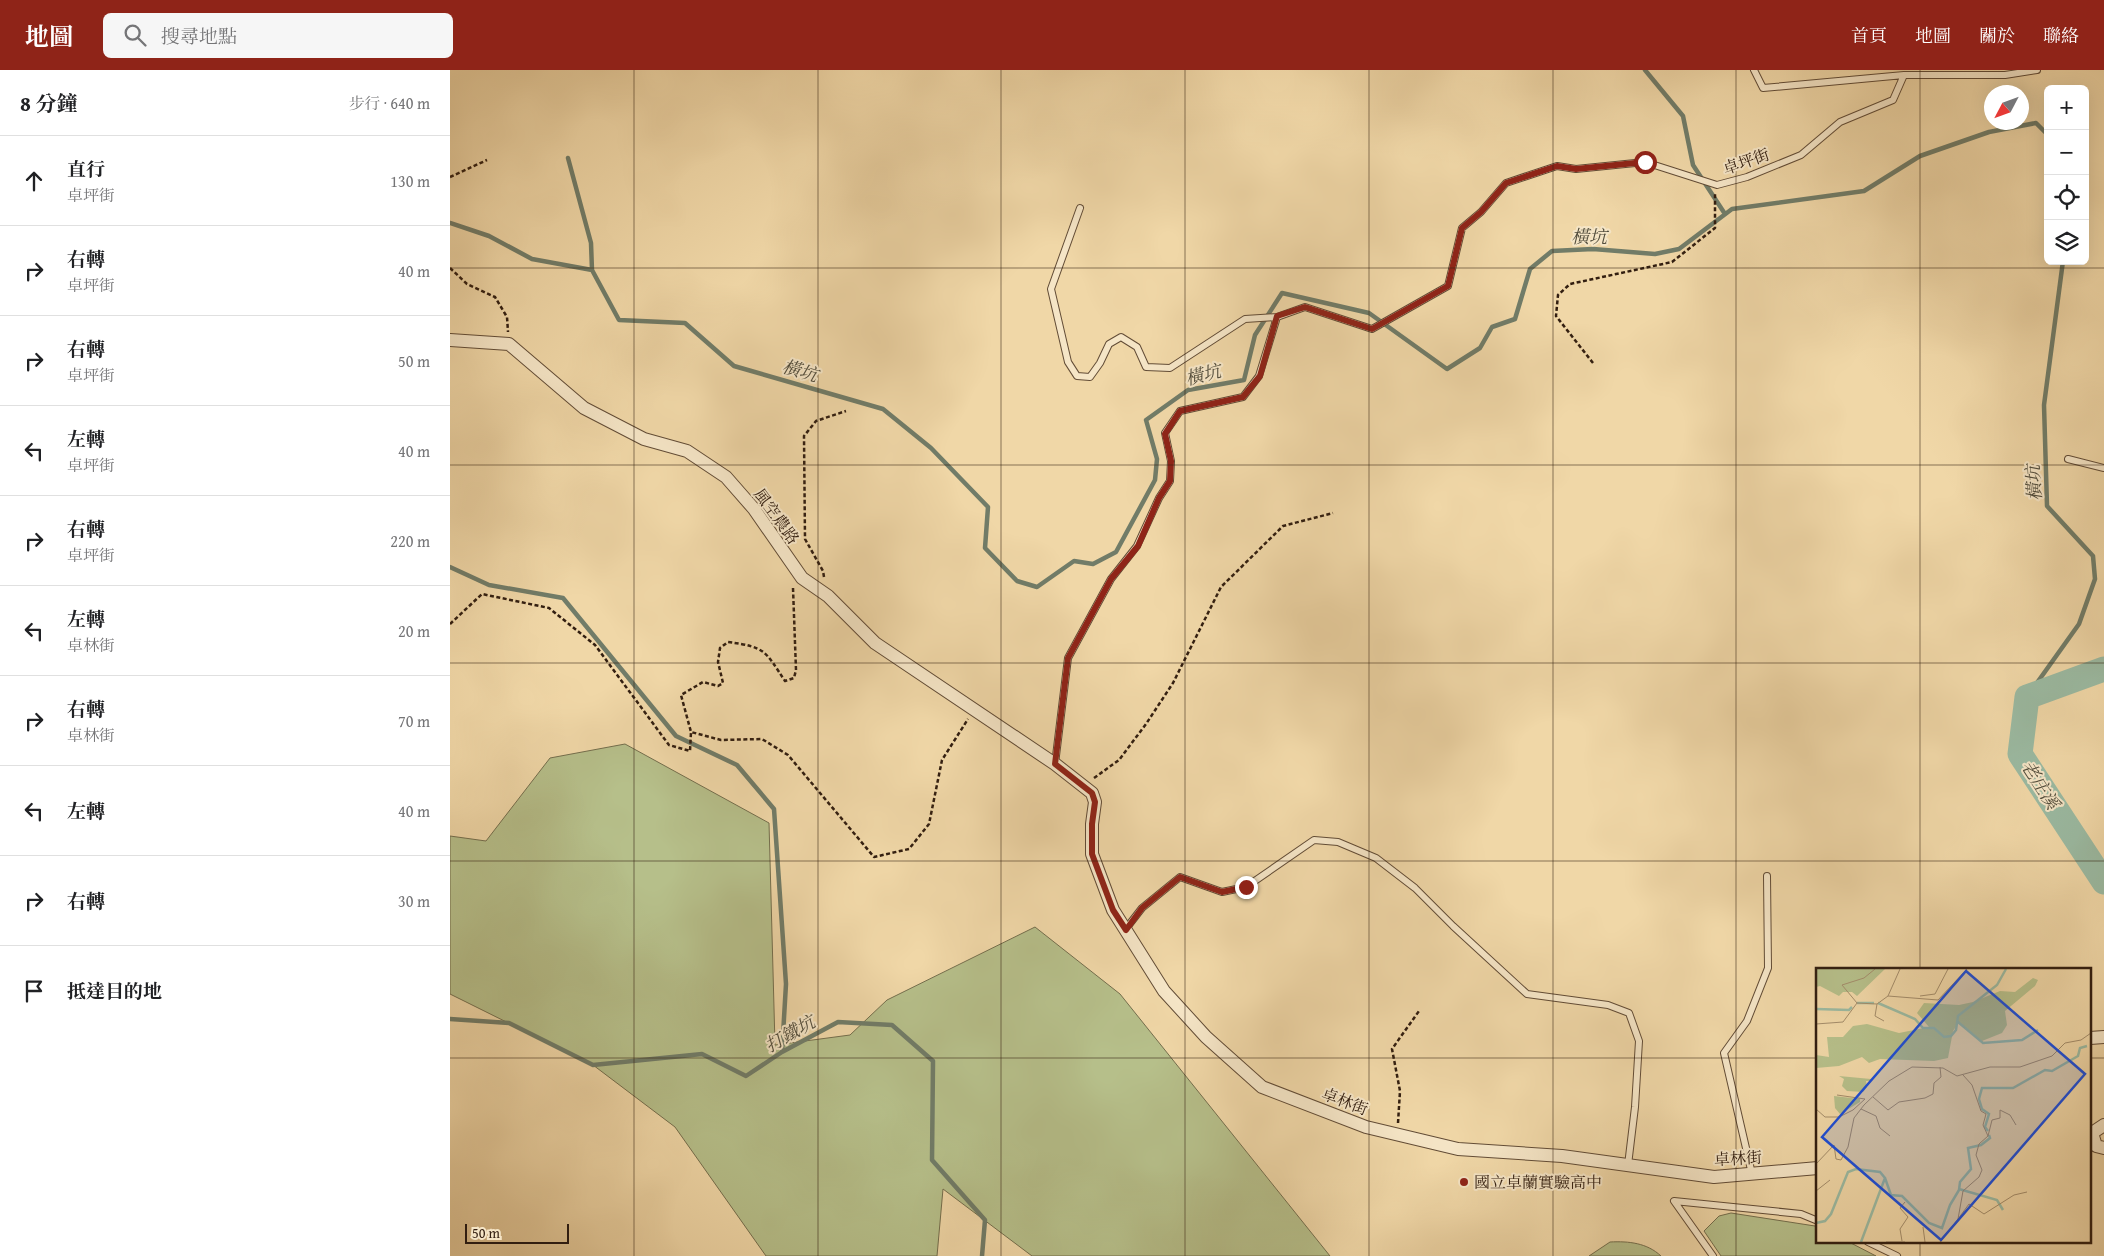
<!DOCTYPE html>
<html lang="zh-TW">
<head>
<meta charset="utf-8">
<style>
  :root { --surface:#fff; --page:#f6f6f6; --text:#202124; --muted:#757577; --line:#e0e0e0; --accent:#8f2418 }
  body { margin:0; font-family:"Gentium Book Plus","Noto Serif TC",serif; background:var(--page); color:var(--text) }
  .controls { position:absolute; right:15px; top:15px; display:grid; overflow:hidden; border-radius:8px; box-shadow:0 5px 20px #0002 }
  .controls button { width:45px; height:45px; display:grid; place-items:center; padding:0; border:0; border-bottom:1px solid var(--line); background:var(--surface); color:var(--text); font:25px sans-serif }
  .compass { position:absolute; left:1534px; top:15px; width:45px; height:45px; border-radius:50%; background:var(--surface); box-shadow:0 5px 20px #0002; rotate:229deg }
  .scale { position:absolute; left:15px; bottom:12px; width:104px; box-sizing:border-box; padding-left:5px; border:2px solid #321e10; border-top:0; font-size:14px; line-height:18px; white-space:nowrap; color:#321e10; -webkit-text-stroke:4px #f5e5c6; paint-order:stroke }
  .stop { position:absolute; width:15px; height:15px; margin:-11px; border:4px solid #8f2418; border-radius:50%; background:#fff }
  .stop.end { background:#8f2418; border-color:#fff; box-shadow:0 1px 5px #0008 }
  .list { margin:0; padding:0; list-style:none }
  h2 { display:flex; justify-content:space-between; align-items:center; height:65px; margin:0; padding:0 20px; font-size:21px }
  h2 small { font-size:16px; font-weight:400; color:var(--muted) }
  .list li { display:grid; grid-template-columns:32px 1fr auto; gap:15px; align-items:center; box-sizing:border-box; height:90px; padding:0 20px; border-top:1px solid var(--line) }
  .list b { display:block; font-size:19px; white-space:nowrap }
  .list p { margin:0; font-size:16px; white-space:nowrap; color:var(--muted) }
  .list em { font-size:16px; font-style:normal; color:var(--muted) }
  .icon { flex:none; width:28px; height:28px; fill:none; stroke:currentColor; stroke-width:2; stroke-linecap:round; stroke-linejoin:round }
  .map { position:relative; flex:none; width:1654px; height:1186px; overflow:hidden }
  header { display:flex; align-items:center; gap:30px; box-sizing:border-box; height:70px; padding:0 25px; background:var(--accent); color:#fff }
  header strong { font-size:24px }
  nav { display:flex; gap:28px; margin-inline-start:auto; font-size:18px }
  .search { width:350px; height:45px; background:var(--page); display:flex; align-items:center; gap:12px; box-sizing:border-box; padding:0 18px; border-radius:8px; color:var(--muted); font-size:19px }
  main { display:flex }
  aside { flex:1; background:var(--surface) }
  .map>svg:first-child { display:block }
  .green { fill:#b6bf8a; stroke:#746e4d }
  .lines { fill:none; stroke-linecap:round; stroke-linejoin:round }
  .stream { stroke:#717c68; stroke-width:4.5 }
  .river { stroke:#9bbaa2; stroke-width:25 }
  .lane-casing { stroke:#624c36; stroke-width:8 }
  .street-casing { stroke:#624c36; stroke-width:14 }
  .path { stroke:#321e10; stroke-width:2.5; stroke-dasharray:4 2.5; stroke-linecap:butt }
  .lane { stroke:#f5e5c6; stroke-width:6 }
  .street { stroke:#f5e5c6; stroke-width:12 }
  .route { stroke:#8f2418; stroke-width:6 }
  .grid { fill:none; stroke:#321e10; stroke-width:1; stroke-opacity:0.55 }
  .poi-dot { fill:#8f2418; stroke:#f5e5c6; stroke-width:2 }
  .labels { text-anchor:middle; stroke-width:4; stroke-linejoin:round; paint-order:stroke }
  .street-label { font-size:16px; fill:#321e10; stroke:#f5e5c6 }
  .poi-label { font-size:16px; fill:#321e10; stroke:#f5e5c6; text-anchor:start }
  .water-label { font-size:18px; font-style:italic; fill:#524d3c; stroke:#f5e5c6 }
  .inset-river { fill:none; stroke:#9bbaa2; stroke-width:2.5 }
  .inset-road { fill:none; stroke:#a48d6b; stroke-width:1 }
  .view { fill:#1d4ed8; fill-opacity:0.15; stroke:#1d4ed8; stroke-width:2.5 }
  .inset-edge { fill:none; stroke:#321e10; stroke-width:2.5 }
</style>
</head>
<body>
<header>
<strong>地圖</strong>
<div class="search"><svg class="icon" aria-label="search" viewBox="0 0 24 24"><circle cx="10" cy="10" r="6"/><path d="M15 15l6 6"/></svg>搜尋地點</div>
<nav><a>首頁</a><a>地圖</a><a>關於</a><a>聯絡</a></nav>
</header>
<main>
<aside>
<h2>8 分鐘<small>步行 · 640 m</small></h2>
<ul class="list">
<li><svg class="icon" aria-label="ahead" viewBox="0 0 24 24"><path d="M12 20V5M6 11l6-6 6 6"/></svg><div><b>直行</b><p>卓坪街</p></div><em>130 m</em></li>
<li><svg class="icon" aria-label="right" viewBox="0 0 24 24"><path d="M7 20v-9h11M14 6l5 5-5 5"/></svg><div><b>右轉</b><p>卓坪街</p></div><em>40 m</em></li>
<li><svg class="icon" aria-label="right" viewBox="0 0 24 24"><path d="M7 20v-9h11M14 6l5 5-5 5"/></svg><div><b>右轉</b><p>卓坪街</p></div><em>50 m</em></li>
<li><svg class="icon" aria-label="left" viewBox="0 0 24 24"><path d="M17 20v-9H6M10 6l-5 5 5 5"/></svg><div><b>左轉</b><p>卓坪街</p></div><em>40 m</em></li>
<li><svg class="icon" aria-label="right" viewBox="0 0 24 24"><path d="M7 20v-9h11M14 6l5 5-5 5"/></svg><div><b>右轉</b><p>卓坪街</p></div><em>220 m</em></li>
<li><svg class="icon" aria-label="left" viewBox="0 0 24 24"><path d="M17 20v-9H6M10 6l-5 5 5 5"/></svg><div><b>左轉</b><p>卓林街</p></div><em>20 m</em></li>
<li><svg class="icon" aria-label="right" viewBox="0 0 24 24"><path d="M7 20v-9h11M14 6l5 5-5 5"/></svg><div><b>右轉</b><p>卓林街</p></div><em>70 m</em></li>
<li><svg class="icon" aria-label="left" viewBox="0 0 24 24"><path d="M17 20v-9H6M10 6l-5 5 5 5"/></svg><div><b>左轉</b></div><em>40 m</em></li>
<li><svg class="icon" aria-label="right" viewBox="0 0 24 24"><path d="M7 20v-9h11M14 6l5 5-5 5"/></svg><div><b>右轉</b></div><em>30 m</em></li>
<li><svg class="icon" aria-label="arrive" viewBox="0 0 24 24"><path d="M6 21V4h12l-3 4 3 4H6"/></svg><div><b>抵達目的地</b></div></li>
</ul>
</aside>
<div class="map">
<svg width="1654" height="1186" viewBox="0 0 1654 1186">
  <rect width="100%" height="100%" fill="#f0d7a7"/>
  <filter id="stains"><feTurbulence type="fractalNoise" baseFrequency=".004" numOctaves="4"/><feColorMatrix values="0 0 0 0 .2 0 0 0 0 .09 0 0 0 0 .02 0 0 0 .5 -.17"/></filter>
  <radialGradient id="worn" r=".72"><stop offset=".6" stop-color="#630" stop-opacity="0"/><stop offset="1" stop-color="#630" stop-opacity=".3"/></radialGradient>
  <path class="green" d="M175 674 319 753 325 975 400 965 437 930 585 857 670 924 880 1186H582L493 1119 487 1186H316L225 1057 143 995 0 924V766L36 771 100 688Z
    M1281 1143 1365 1156 1368 1158V1172H1399L1426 1186H1271L1254 1161 1269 1146Z
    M1160 1172C1179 1171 1197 1173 1211 1186H1139Z"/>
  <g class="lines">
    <path class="stream" d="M1195 0 1233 46 1243 95 1275 144
      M118 88 141 173 142 200
      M0 153 39 166 82 189 142 200 169 250 235 253 284 296 433 339 481 378 538 437 535 478 567 511 587 517 624 491 643 494 666 482 705 410 707 389 696 350 738 320 794 310 805 265 832 223 919 243 997 299 1030 278 1042 257 1065 249 1080 199 1102 181 1143 179 1205 184 1229 179 1282 139 1414 121 1470 86 1539 62 1586 53 1598 65
      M0 497 39 515 113 528 226 666 287 695 324 739 336 914 332 982
      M1577 627 1629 554 1645 509 1643 486 1597 436 1594 335 1613 191
      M0 949 59 953 143 995 252 984 296 1006 332 982 388 952 442 955 483 991 482 1090 535 1150 532 1186"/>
    <path class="river" d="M1654 599 1577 627 1570 684 1654 812"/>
    <g class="lane-casing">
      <path id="lane" d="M1304 0 1313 18 1454 5
        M630 138 601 219 618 292 627 306 640 307 650 293 659 274 671 267 687 277 696 297 720 298 795 249 827 247
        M1618 389 1654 398
        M605 694 618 588 661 509 687 476 709 428 720 411 721 391 715 363 730 341 793 327 809 306 827 247 855 237 922 259 998 216 1012 158 1031 142 1056 113 1107 96 1126 99 1195 92 1267 115 1297 107 1351 85 1390 52 1443 30 1454 5H1555L1587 0
        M675 860 692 838 730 807 772 822 796 817 864 770 888 772 926 788 965 818 1003 856 1077 924 1158 935 1179 943 1189 971 1185 1037 1178 1095
        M1302 1104 1274 983 1297 951 1318 898 1317 806
        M1418 1172 1447 1186
        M1263 1186 1224 1131 1351 1144 1368 1151"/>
    </g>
    <g class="street-casing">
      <path id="street" d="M0 270 59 274 134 338 194 369 237 381 276 407 304 439 352 508 378 526 425 573 605 694 642 723 645 732 642 754V784L663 840 714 921 756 967 812 1017 916 1057 1008 1079 1112 1086 1264 1107 1368 1098
        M1640 968 1654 967
        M1654 1055 1642 1063 1646 1076 1654 1078"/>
    </g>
    <path class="path" d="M0 107 37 90
      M0 198 17 214 45 227 57 247 58 262
      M1143 293 1106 246 1108 225 1120 214 1222 192 1265 158V124
      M374 507 373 501 355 469 354 366 366 351 396 341
      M343 518 346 600 344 608 335 611C315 581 316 577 278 572L270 578 268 592 273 613 268 616 253 612 231 625 241 662 271 670 312 669 338 685 424 787 459 779 479 754 492 690 518 649
      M0 554 32 524 99 538 145 575 219 675 240 681 241 662
      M644 708 669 690 696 654 723 613 771 517 833 456 883 443
      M948 1053 950 1021 942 979 969 941"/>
    <use href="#lane" class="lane"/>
    <use href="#street" class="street"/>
  </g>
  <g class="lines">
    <path class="route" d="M796 817 772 822 730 807 692 838 676 860 663 840 642 784V754L645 732 642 723 605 694 618 588 661 509 688 476 709 428 720 411 721 391 715 364 730 341 793 327 810 306 827 246 855 237 922 259 998 216 1012 158 1031 142 1056 113 1107 96 1126 99 1195 92"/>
  </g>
  <path class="grid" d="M184 0V1186M368 0V1186M551 0V1186M735 0V1186M919 0V1186M1103 0V1186M1286 0V1186M1470 0V900M0 198H1654M0 395H1654M0 593H1654M0 791H1654M0 988H1368M1640 988H1654M1470 1172V1186"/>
  <circle class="poi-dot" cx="1014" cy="1112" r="5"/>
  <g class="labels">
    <g class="street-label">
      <text transform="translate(1296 91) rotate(-19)" y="6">卓坪街</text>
      <text transform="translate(327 446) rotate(54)" y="6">風空農路</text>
      <text transform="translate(895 1031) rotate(21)" y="6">卓林街</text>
      <text transform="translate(1288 1088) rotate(-3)" y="6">卓林街</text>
    </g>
    <g class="poi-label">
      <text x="1024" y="1118">國立卓蘭實驗高中</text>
    </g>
    <g class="water-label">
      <text x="1139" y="173">橫坑</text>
      <text transform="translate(350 301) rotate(16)" y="6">橫坑</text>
      <text transform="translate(753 305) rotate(-14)" y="6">橫坑</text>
      <text transform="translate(1584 413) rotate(-94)" y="6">橫坑</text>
      <text transform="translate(1590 715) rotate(57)" y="6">老庄溪</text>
      <text transform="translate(340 964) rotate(-30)" y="6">打鐵坑</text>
    </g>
  </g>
  <g transform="translate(1366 898)">
    <rect width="275" height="275" fill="#f0d7a7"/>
    <path d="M0 1H69L41 28 36 24H27L23 28 4 18 0 19ZM217 10 222 12 219 18 189 43 191 57 186 65 166 73 143 54 137 63 132 90 118 93 64 91 53 95 46 89 23 98 0 100V87L13 89 11 69H27L37 58 51 56 83 65 113 59 101 45 108 35 143 37 157 34 184 23 199 24ZM23 108 55 111V113H50L51 119 47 124 31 123 26 118 28 111ZM18 128 44 131V134L24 146 19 140Z" fill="#b6bf8a"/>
    <path class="inset-river" d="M41 35H58M62 35 99 51 107 60H118L128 69 135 68 140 62 142 48 181 17 190 1M0 41 33 42 36 39M142 54 167 75 206 72 222 62M172 163 169 159 173 146 166 141 163 131 166 120H197L229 102 236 103 262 88 264 80 271 78M69 210 75 227 86 228 113 255 126 260 134 237 143 222 144 214 155 201 152 180 165 177 174 170 173 167M143 221 181 232 187 242M0 255 9 253 15 246 32 204 40 201 64 204 69 210 45 274"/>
    <path class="inset-road" d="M72 28 84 1M104 28 119 26 132 1M41 35 61 36 72 28 122 32 151 1M61 36 59 48 68 53M0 56 27 54 41 35 26 17 48 10 59 1M57 129 72 142 83 134 109 130 117 126 118 115 125 109 124 99M0 141 9 149H23L37 142 49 131 21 127M45 141 60 148 64 160 74 168M172 168 176 152 184 150V142L194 147 200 157M0 196 18 177 20 191 25 192 32 179 38 150 48 137 73 113 96 99 127 100 141 108 174 99H204L236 88 249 75 265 72 275 65M0 223 14 212M142 251 153 236 168 246 198 227 211 224M107 259 109 274M86 273 84 261 92 249 84 240 89 234M70 274H89M124 274 142 251 147 223 163 209 166 202 160 187 163 176 172 168 167 157 170 146 165 143 156 117 147 107"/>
    <path class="view" d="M150 3 269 106 125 272 6 169Z"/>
    <rect width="275" height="275" class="inset-edge"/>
  </g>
  <rect width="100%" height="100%" filter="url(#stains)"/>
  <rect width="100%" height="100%" fill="url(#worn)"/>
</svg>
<div class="controls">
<button>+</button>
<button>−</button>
<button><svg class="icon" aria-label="locate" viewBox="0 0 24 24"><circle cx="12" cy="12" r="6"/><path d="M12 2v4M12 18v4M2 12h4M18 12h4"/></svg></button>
<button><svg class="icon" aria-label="layers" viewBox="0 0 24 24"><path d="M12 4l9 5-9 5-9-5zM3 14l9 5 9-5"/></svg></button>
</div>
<svg class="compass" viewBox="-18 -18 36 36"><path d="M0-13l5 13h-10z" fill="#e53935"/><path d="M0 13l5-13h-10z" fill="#757577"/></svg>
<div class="scale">50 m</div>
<div class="stop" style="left:1195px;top:92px"></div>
<div class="stop end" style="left:796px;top:817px"></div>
</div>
</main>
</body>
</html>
